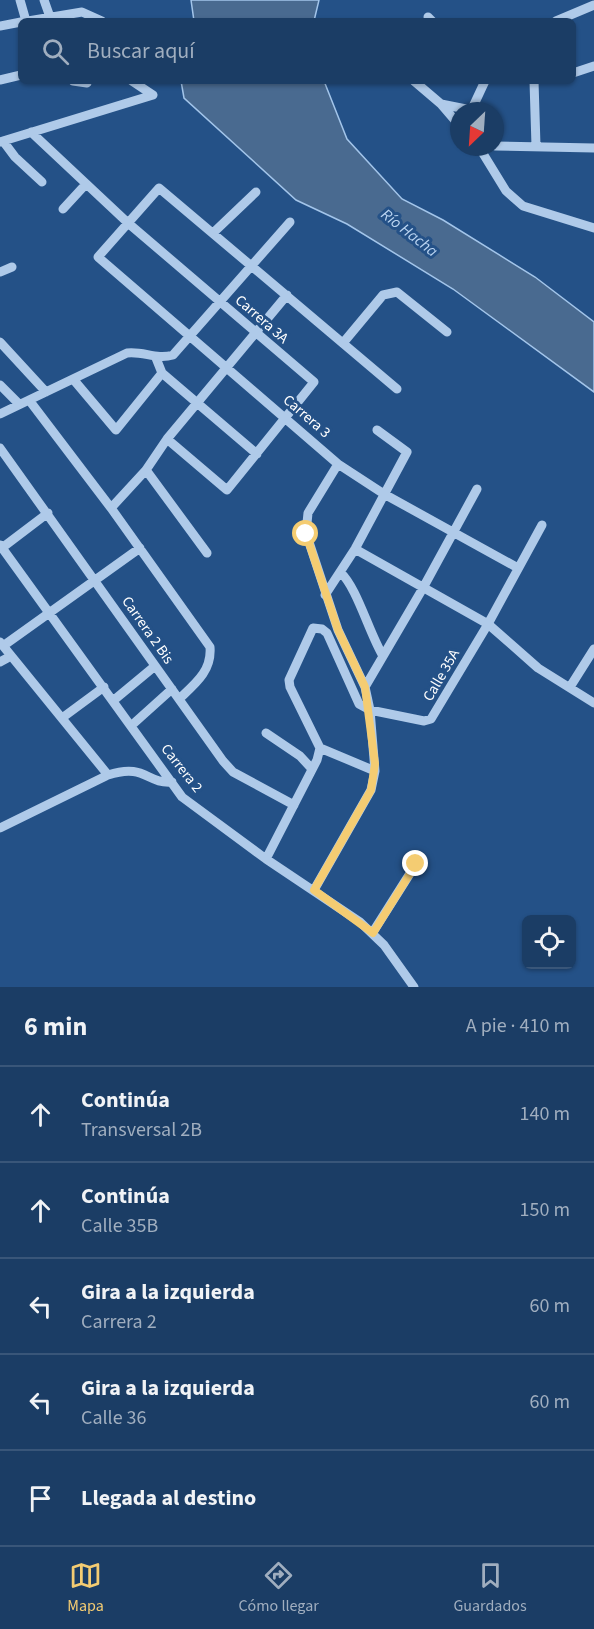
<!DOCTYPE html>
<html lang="es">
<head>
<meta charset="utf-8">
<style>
  :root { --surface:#1b3d65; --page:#24446b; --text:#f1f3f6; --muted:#a0aebf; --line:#395679; --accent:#f4cc72 }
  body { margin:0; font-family:"Source Sans 3",sans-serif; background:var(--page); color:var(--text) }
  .controls { position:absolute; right:18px; bottom:18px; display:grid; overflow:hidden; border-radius:9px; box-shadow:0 2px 4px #0004 }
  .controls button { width:54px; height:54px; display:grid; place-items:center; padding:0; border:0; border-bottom:2px solid var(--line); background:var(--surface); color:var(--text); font:30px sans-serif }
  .compass { position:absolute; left:450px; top:102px; width:54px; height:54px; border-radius:50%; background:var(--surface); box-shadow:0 2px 4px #0004; rotate:205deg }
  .stop { position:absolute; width:18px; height:18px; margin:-14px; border:4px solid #f4cc72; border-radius:50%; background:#fff }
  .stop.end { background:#f4cc72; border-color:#fff; box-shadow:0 2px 6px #0008 }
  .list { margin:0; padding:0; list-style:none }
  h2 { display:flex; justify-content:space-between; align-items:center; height:78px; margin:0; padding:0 24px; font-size:26px }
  h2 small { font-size:20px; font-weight:400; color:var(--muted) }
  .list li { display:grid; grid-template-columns:39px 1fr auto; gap:18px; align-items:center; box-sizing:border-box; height:96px; padding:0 24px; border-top:2px solid var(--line) }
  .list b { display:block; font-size:22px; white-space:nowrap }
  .list p { margin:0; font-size:20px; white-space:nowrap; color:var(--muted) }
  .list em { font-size:20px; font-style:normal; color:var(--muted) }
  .icon { flex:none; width:33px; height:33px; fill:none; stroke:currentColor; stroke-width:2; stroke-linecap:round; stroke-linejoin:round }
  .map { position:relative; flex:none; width:594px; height:987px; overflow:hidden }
  .search { position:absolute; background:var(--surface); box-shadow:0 2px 4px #0004; left:18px; right:18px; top:18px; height:66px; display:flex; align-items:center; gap:15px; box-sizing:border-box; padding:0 21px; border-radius:9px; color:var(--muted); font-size:22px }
  .sheet { height:558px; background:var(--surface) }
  nav { display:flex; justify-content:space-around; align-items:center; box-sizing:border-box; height:84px; border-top:2px solid var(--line); background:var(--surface); font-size:16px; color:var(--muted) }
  nav a { display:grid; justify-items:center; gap:3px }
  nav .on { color:var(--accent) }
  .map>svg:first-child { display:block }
  .water { fill:#496a90; stroke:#a3c5ea; stroke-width:1.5 }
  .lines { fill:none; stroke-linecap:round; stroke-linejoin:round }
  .minor { stroke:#afcae9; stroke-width:9 }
  .route { stroke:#f4cc72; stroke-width:8 }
  .labels { text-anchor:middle; stroke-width:6; stroke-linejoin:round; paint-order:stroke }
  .street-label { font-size:15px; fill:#fff; stroke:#245187 }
  .water-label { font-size:16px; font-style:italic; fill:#bad4f1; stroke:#245187 }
</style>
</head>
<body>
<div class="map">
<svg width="594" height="987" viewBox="0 0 594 987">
  <rect width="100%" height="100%" fill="#245187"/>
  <path class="water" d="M191 0H319L314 21H194Z
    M181 81H324L347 139 402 199 443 220 535 277 594 322V392L453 289 347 224 296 200 184 98Z"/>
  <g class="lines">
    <path class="minor" d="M20 0 26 21
      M44 0 50 17
      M428 17 432 21
      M28 21 82 12 102 21
      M556 21 594 5
      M0 26 21 22
      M573 73 594 66
      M0 80 21 75
      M73 81 87 83
      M132 81 153 95
      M414 81 441 104 459 125
      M534 81 536 146
      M441 104 471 110
      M471 111 485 81
      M31 132 128 223 314 382 227 490 167 439
      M3 141 15 157 42 182
      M0 142 153 95
      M495 146 594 148
      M479 147 506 191 523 206 594 228
      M63 209 86 184
      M213 233 256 192
      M0 272 12 267
      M0 342 46 392
      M343 343 383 295 397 292 447 332
      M156 358 162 373 257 454
      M73 379 116 430 162 373
      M0 385 19 404
      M397 389 159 188 98 257 338 464 384 494 518 568
      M29 400 111 508 210 647C212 671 195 684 179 699
      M0 414 127 353C144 351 156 360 173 355L290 222
      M0 448 223 761 233 772 294 805
      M146 470 207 553
      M111 508 146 470 167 439 287 295
      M0 545 182 797 266 859 360 922 384 945 414 987
      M2 548 48 513
      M355 549 488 624 538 668 594 703
      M340 572C357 587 369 633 383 656
      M325 595 355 549 407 452 377 430
      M0 642 108 775
      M3 646 140 548
      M0 662 11 656
      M365 687 423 588 477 489
      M570 687 594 649
      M114 700 155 666
      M62 718 104 687
      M132 725 172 689
      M266 733 300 756 312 769
      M320 748 375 771
      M0 828 108 775C146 763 146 784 172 782
      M266 859 317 760 320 748 290 687 289 680 313 628 322 629 327 633 359 704 370 710 424 721 431 719 488 624 542 525
      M314 890 371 790 375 771 370 710 365 687 338 630 306 533 308 513 338 464
      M373 932 416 864"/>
  </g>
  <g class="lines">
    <path class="route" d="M306 534 338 630 365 687 375 764 371 790 314 890 373 933 416 864"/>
  </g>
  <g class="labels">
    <g class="street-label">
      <text transform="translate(262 319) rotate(41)" y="5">Carrera 3A</text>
      <text transform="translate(307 416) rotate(41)" y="5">Carrera 3</text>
      <text transform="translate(148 630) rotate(55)" y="5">Carrera 2 Bis</text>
      <text transform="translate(441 675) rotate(-60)" y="5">Calle 35A</text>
      <text transform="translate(182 768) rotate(52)" y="5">Carrera 2</text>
    </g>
    <g class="water-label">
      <text transform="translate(410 232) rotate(38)" y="6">Río Hacha</text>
    </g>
  </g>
</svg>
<div class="controls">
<button><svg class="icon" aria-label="locate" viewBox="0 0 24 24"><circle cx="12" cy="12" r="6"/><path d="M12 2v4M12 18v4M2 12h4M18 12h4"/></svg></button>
</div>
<svg class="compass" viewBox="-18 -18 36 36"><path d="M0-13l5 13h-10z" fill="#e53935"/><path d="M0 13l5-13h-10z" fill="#a0aebf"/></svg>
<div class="stop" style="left:306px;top:534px"></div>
<div class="stop end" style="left:416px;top:864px"></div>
<div class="search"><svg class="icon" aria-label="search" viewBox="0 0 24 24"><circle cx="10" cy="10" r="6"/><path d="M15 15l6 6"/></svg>Buscar aquí</div>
</div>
<section class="sheet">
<h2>6 min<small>A pie · 410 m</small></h2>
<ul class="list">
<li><svg class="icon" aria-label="ahead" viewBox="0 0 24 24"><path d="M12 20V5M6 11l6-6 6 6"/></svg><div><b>Continúa</b><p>Transversal 2B</p></div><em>140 m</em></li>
<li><svg class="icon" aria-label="ahead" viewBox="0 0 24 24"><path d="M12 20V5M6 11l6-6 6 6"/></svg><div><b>Continúa</b><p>Calle 35B</p></div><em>150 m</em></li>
<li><svg class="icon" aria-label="left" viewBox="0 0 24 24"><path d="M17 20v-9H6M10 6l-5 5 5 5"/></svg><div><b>Gira a la izquierda</b><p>Carrera 2</p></div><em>60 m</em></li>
<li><svg class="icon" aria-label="left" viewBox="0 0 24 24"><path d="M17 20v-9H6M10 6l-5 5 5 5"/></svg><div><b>Gira a la izquierda</b><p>Calle 36</p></div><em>60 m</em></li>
<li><svg class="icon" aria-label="arrive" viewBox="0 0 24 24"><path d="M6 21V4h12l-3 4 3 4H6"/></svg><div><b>Llegada al destino</b></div></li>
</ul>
</section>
<nav>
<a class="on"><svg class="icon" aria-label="map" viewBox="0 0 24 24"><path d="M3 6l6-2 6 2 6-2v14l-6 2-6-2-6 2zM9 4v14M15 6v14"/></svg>Mapa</a>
<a><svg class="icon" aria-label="directions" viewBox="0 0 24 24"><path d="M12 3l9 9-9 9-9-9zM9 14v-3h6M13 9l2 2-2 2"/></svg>Cómo llegar</a>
<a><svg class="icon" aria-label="saved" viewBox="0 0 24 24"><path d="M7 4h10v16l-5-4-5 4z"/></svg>Guardados</a>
</nav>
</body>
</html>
